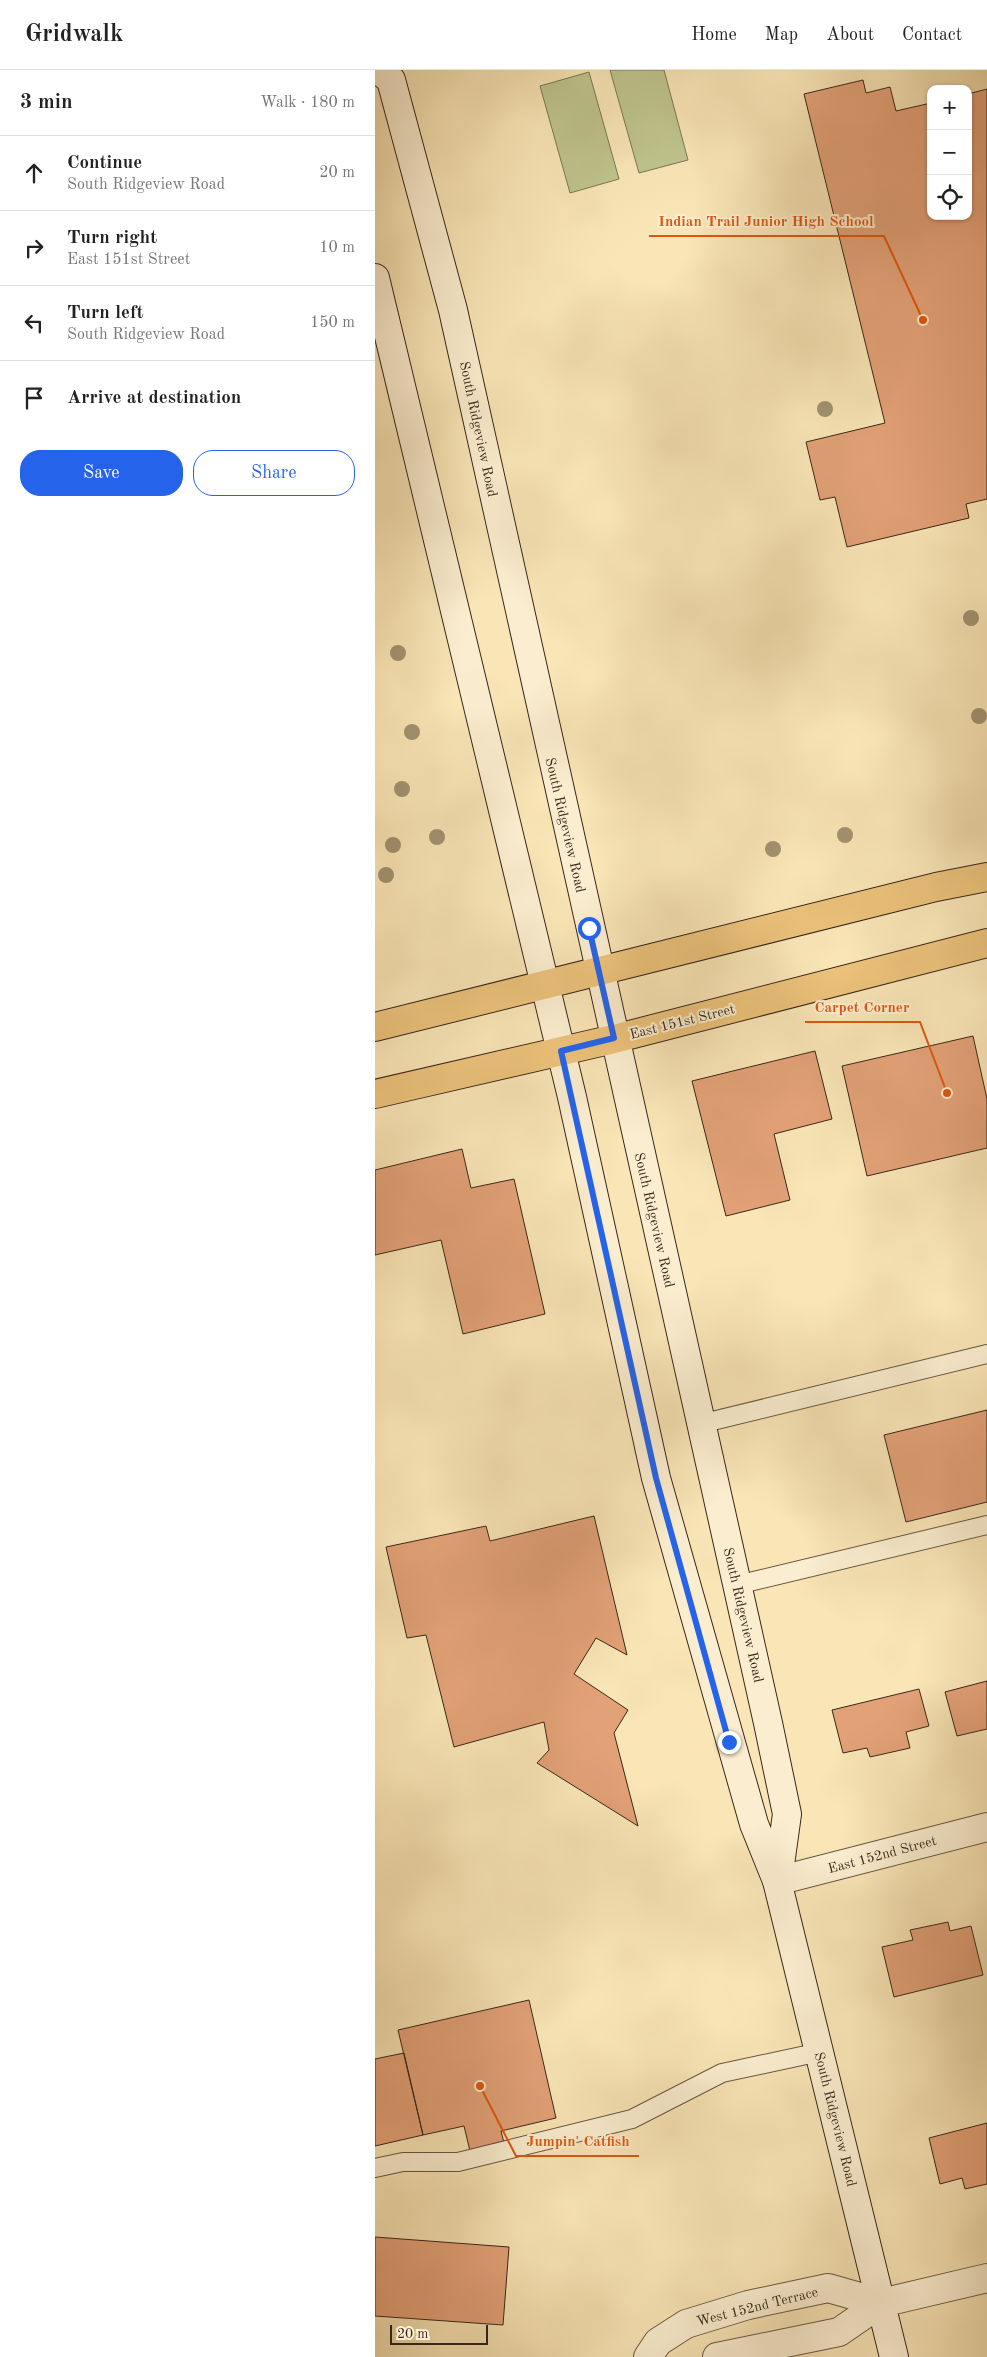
<!DOCTYPE html>
<html lang="en">
<head>
<meta charset="utf-8">
<style>
  :root { --surface:#fff; --page:#f6f6f6; --text:#222; --muted:#767676; --line:#e0e0e0; --accent:#2563eb }
  body { margin:0; font-family:"Old Standard TT",serif; background:var(--page); color:var(--text) }
  .controls { position:absolute; right:15px; top:15px; display:grid; overflow:hidden; border-radius:10px; box-shadow:0 1px 4px #0004 }
  .controls button { width:45px; height:45px; display:grid; place-items:center; padding:0; border:0; border-bottom:1px solid var(--line); background:var(--surface); color:var(--text); font:25px sans-serif }
  .scale { position:absolute; left:15px; bottom:12px; width:98px; box-sizing:border-box; padding-left:5px; border:2px solid #39271b; border-top:0; font-size:14px; line-height:18px; white-space:nowrap; color:#39271b; -webkit-text-stroke:4px #fbeed0; paint-order:stroke }
  .stop { position:absolute; width:15px; height:15px; margin:-11px; border:4px solid #2563eb; border-radius:50%; background:#fff }
  .stop.end { background:#2563eb; border-color:#fff; box-shadow:0 1px 5px #0008 }
  .list { margin:0; padding:0; list-style:none }
  h2 { display:flex; justify-content:space-between; align-items:center; height:65px; margin:0; padding:0 20px; font-size:21px }
  h2 small { font-size:16px; font-weight:400; color:var(--muted) }
  .list li { display:grid; grid-template-columns:32px 1fr auto; gap:15px; align-items:center; box-sizing:border-box; height:75px; padding:0 20px; border-top:1px solid var(--line) }
  .list b { display:block; font-size:19px; white-space:nowrap }
  .list p { margin:0; font-size:16px; white-space:nowrap; color:var(--muted) }
  .list em { font-size:16px; font-style:normal; color:var(--muted) }
  .actions { display:flex; gap:10px; padding:15px 20px }
  .actions a { flex:1; padding:11px 0; border:1px solid var(--accent); border-radius:20px; text-align:center; font-size:18px; color:var(--accent) }
  .actions .main { background:var(--accent); color:#fff }
  .icon { flex:none; width:28px; height:28px; fill:none; stroke:currentColor; stroke-width:2; stroke-linecap:round; stroke-linejoin:round }
  .map { position:relative; flex:none; width:612px; height:2287px; overflow:hidden }
  header { display:flex; align-items:center; gap:30px; box-sizing:border-box; height:70px; padding:0 25px; background:var(--surface); border-bottom:1px solid var(--line) }
  header strong { font-size:24px }
  nav { display:flex; gap:28px; margin-inline-start:auto; font-size:18px }
  main { display:flex }
  aside { flex:1; background:var(--surface) }
  .map>svg:first-child { display:block }
  .green { fill:#bfc48d; stroke:#7c7654 }
  .building { fill:#e3a177; stroke:#39271b }
  .lines { fill:none; stroke-linecap:round; stroke-linejoin:round }
  .lane-casing { stroke:#695642; stroke-width:20 }
  .street-casing { stroke:#695642; stroke-width:30 }
  .secondary-casing { stroke:#39271b; stroke-width:30 }
  .primary-casing { stroke:#39271b; stroke-width:30 }
  .lane { stroke:#fbeed0; stroke-width:18 }
  .street { stroke:#fbeed0; stroke-width:28 }
  .secondary { stroke:#fbeed0; stroke-width:28 }
  .primary { stroke:#ecc27b; stroke-width:28 }
  .tree { fill:#a29271 }
  .route { stroke:#2563eb; stroke-width:6 }
  .labels { text-anchor:middle; stroke-width:4; stroke-linejoin:round; paint-order:stroke }
  .street-label { font-size:14px; fill:#39271b; stroke:#fbeed0 }
  .leader { fill:none; stroke:#df560d; stroke-width:2 }
  .callout-dot { fill:#df560d; stroke:#fbeed0; stroke-width:2 }
  .callout-label { font-size:15px; text-anchor:middle; font-weight:bold; fill:#df560d; stroke:#fbeed0; stroke-width:4; stroke-linejoin:round; paint-order:stroke }
</style>
</head>
<body>
<header>
<strong>Gridwalk</strong>
<nav><a>Home</a><a>Map</a><a>About</a><a>Contact</a></nav>
</header>
<main>
<aside>
<h2>3 min<small>Walk · 180 m</small></h2>
<ul class="list">
<li><svg class="icon" aria-label="ahead" viewBox="0 0 24 24"><path d="M12 20V5M6 11l6-6 6 6"/></svg><div><b>Continue</b><p>South Ridgeview Road</p></div><em>20 m</em></li>
<li><svg class="icon" aria-label="right" viewBox="0 0 24 24"><path d="M7 20v-9h11M14 6l5 5-5 5"/></svg><div><b>Turn right</b><p>East 151st Street</p></div><em>10 m</em></li>
<li><svg class="icon" aria-label="left" viewBox="0 0 24 24"><path d="M17 20v-9H6M10 6l-5 5 5 5"/></svg><div><b>Turn left</b><p>South Ridgeview Road</p></div><em>150 m</em></li>
<li><svg class="icon" aria-label="arrive" viewBox="0 0 24 24"><path d="M6 21V4h12l-3 4 3 4H6"/></svg><div><b>Arrive at destination</b></div></li>
</ul>
<div class="actions"><a class="main">Save</a><a>Share</a></div>
</aside>
<div class="map">
<svg width="612" height="2287" viewBox="0 0 612 2287">
  <rect width="100%" height="100%" fill="#f9e5b6"/>
  <filter id="stains"><feTurbulence type="fractalNoise" baseFrequency=".004" numOctaves="4"/><feColorMatrix values="0 0 0 0 .2 0 0 0 0 .09 0 0 0 0 .02 0 0 0 .5 -.17"/></filter>
  <radialGradient id="worn" r=".72"><stop offset=".6" stop-color="#630" stop-opacity="0"/><stop offset="1" stop-color="#630" stop-opacity=".3"/></radialGradient>
  <path class="green" d="M235 0H289L313 90 264 103Z
    M214 2 244 109 195 123 165 16Z"/>
  <path class="building" d="M488 10 491 23 515 17 521 41 556 33V146H593V24L612 19V429L591 434 594 448 472 477 460 427 445 430 431 372 510 353 429 24Z
    M598 966 612 1029V1078L492 1106 467 996Z
    M440 981 457 1049 399 1064 415 1130 351 1146 317 1011Z
    M87 1079 96 1118 139 1109 170 1244 88 1264 66 1170 0 1185V1100Z
    M612 1340V1432L531 1452 509 1365Z
    M219 1446 252 1585 221 1568 199 1604 253 1640 239 1663 263 1756 162 1693 174 1680 169 1652 79 1677 51 1565 32 1568 11 1477 111 1456 115 1471Z
    M612 1611V1659L582 1666 570 1622Z
    M544 1619 554 1656 531 1662 535 1678 495 1687 492 1678 468 1683 457 1640Z
    M573 1852 575 1861 596 1856 608 1905 519 1927 507 1877 538 1870 535 1860Z
    M154 1930 181 2048 126 2061 129 2073 95 2081 89 2056 48 2065 23 1960Z
    M29 1983 48 2065 0 2076V1989Z
    M612 2053V2114L590 2119 587 2108 565 2114 554 2068Z
    M0 2167 134 2177 128 2255 0 2246Z"/>
  <g class="lines">
    <g class="lane-casing">
      <path id="lane" d="M325 1354 612 1284
        M362 1515 612 1455
        M0 2098 28 2092H83L257 2049 347 2003 445 1982"/>
    </g>
    <g class="street-casing">
      <path id="street" d="M402 1811 612 1757
        M273 2287 283 2272 311 2254 373 2235 453 2218 506 2233
        M342 2287 464 2262 506 2233 612 2208"/>
    </g>
    <g class="secondary-casing">
      <path id="secondary" d="M4 0 16 10 78 240 393 1653 412 1744 403 1809
        M0 208 197 1027 281 1408 379 1754 402 1811 519 2287"/>
    </g>
    <g class="primary-casing">
      <path id="primary" d="M0 957 561 817 612 807
        M0 1024 239 969 612 873"/>
    </g>
    <use href="#lane" class="lane"/>
    <use href="#street" class="street"/>
    <use href="#secondary" class="secondary"/>
    <use href="#primary" class="primary"/>
  </g>
  <g class="tree">
    <circle cx="450" cy="339" r="8"/>
    <circle cx="596" cy="548" r="8"/>
    <circle cx="23" cy="583" r="8"/>
    <circle cx="604" cy="646" r="8"/>
    <circle cx="37" cy="662" r="8"/>
    <circle cx="27" cy="719" r="8"/>
    <circle cx="470" cy="765" r="8"/>
    <circle cx="62" cy="767" r="8"/>
    <circle cx="18" cy="775" r="8"/>
    <circle cx="398" cy="779" r="8"/>
    <circle cx="11" cy="805" r="8"/>
  </g>
  <g class="lines">
    <path class="route" d="M214 858 239 968 186 981 281 1408 354 1672"/>
  </g>
  <g class="labels">
    <g class="street-label">
      <text transform="translate(104 359) rotate(78)" y="5">South Ridgeview Road</text>
      <text transform="translate(191 755) rotate(77)" y="5">South Ridgeview Road</text>
      <text transform="translate(307 951) rotate(-14)" y="5">East 151st Street</text>
      <text transform="translate(280 1150) rotate(77)" y="5">South Ridgeview Road</text>
      <text transform="translate(369 1545) rotate(77)" y="5">South Ridgeview Road</text>
      <text transform="translate(507 1784) rotate(-15)" y="5">East 152nd Street</text>
      <text transform="translate(461 2049) rotate(76)" y="5">South Ridgeview Road</text>
      <text transform="translate(382 2236) rotate(-14)" y="5">West 152nd Terrace</text>
    </g>
  </g>
  <path class="leader" d="M548 250L509 166H274M572 1023L545 952H430M105 2016L141 2086H264"/>
  <g class="callout-dot">
    <circle cx="548" cy="250" r="5"/>
    <circle cx="572" cy="1023" r="5"/>
    <circle cx="105" cy="2016" r="5"/>
  </g>
  <g class="callout-label">
    <text x="391" y="156">Indian Trail Junior High School</text>
    <text x="487" y="942">Carpet Corner</text>
    <text x="203" y="2076">Jumpin' Catfish</text>
  </g>
  <rect width="100%" height="100%" filter="url(#stains)"/>
  <rect width="100%" height="100%" fill="url(#worn)"/>
</svg>
<div class="controls">
<button>+</button>
<button>−</button>
<button><svg class="icon" aria-label="locate" viewBox="0 0 24 24"><circle cx="12" cy="12" r="6"/><path d="M12 2v4M12 18v4M2 12h4M18 12h4"/></svg></button>
</div>
<div class="scale">20 m</div>
<div class="stop" style="left:214px;top:858px"></div>
<div class="stop end" style="left:354px;top:1672px"></div>
</div>
</main>
</body>
</html>
